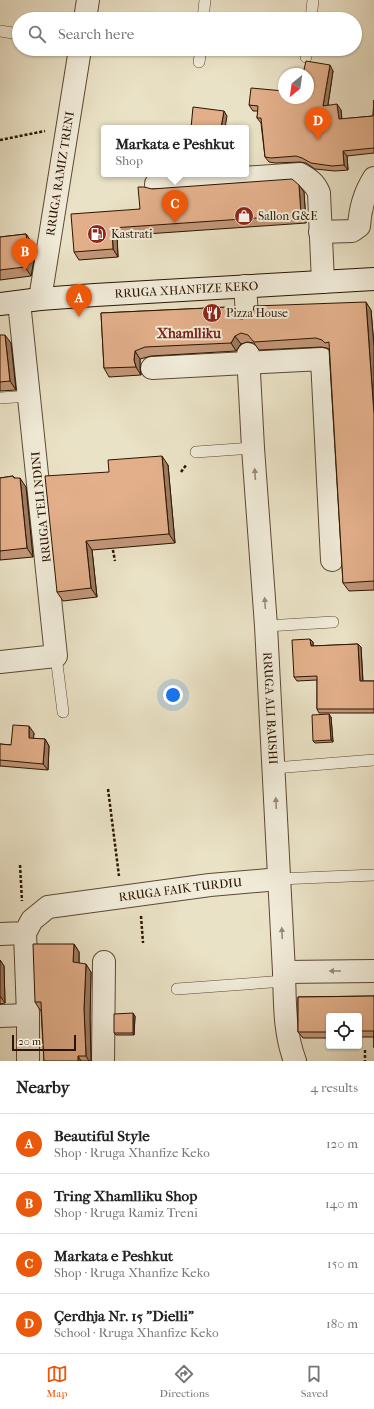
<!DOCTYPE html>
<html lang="en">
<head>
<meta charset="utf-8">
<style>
  :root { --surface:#fff; --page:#f6f6f6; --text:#222; --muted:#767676; --line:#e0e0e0; --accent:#ea580c }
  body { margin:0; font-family:"IM FELL French Canon",serif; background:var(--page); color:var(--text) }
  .controls { position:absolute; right:12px; bottom:12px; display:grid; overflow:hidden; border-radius:4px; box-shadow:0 1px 3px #0004 }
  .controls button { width:36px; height:36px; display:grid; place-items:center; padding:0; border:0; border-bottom:1px solid var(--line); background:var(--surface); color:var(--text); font:20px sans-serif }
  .compass { position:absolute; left:278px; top:68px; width:36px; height:36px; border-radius:50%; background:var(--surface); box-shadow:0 1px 3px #0004; rotate:209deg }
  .scale { position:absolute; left:12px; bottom:10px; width:64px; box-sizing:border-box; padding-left:4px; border:2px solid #2c1500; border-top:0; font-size:11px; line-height:14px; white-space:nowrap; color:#2c1500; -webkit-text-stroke:3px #f1ecda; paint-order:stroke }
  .you { position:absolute; left:173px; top:695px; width:14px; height:14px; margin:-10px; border:3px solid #fff; border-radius:50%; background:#1a73e8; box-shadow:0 0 0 6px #1a73e833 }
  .badge { display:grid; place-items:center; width:26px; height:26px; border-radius:50%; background:var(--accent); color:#fff; font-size:13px; font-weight:700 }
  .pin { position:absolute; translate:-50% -33px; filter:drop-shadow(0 1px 2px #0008) }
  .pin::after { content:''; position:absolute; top:21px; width:14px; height:12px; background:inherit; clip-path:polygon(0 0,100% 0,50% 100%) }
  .popup { position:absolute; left:101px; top:125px; width:148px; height:52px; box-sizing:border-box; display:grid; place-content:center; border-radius:4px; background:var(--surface); filter:drop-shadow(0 1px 3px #0005); font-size:13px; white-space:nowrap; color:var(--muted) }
  .popup b { font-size:15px; color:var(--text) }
  .popup::after { content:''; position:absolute; left:50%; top:100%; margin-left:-8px; border:8px solid transparent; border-top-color:var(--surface) }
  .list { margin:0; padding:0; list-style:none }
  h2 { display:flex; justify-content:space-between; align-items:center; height:52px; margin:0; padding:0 16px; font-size:17px }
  h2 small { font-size:13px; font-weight:400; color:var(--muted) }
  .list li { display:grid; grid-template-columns:26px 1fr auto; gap:12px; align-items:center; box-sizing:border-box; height:60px; padding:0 16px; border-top:1px solid var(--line) }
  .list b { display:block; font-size:15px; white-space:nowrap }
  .list p { margin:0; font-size:13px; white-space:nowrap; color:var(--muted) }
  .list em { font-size:13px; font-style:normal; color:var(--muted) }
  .icon { flex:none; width:22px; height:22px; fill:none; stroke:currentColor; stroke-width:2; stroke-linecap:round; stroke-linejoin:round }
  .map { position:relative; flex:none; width:374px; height:1061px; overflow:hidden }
  .search { position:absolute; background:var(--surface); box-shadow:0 1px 3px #0004; left:12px; right:12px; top:12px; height:44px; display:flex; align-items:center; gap:10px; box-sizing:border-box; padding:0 14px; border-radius:22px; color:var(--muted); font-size:15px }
  .sheet { height:292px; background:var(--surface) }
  nav { display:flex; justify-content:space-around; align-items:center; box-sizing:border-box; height:56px; border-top:1px solid var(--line); background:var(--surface); font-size:11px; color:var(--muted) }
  nav a { display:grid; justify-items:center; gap:2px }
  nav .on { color:var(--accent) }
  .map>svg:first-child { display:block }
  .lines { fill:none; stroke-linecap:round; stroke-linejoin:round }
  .service-casing { stroke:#5c4832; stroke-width:12 }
  .minor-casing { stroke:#5c4832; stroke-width:24 }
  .secondary-casing { stroke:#2c1500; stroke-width:24 }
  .path { stroke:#2c1500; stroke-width:2.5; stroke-dasharray:3 2; stroke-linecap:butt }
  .service { stroke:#f1ecda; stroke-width:11 }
  .minor { stroke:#f1ecda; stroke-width:22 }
  .secondary { stroke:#f1ecda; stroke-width:22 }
  .wall { fill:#c29677; stroke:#2c1500 }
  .shaded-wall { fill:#9e7a61; stroke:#2c1500 }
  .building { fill:#e2af8a; stroke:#2c1500 }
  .oneway { fill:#988b78 }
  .labels { text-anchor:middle; stroke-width:4; stroke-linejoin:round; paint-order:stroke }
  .street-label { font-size:12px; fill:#2c1500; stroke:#f1ecda }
  .poi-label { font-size:12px; fill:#2c1500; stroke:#f1ecda; text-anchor:start }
  .quarter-label { font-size:14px; font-weight:bold; fill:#7a1f14; stroke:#f1ecda }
</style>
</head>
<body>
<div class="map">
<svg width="374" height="1061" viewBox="0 0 374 1061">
  <rect width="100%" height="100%" fill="#eae2c6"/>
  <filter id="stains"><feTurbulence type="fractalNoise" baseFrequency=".005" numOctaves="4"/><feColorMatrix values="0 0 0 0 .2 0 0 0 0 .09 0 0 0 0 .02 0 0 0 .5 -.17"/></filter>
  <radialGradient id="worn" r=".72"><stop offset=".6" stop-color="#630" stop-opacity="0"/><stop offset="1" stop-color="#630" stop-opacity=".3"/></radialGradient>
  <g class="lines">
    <g class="service-casing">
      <path id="service" d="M203 19 205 0
        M311 19 313 0
        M0 31 19 34
        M306 57 307 49
        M199 62 201 49
        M0 398 29 396
        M196 452 253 448
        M266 626 333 622
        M56 656 63 712
        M274 768 374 760
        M279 879 374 875
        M177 989 285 981"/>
    </g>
    <g class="minor-casing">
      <g id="minor">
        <path d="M85 19 88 0"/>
        <path d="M156 184 300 174C309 179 315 183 319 193L323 282"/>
        <path d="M320 232 352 231 359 226C360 210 365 192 374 178"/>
        <path d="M245 286 247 315"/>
        <path id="s1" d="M40 299 80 49"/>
        <path id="s2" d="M248 354 253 448 266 626 284 972C285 1002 284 1032 295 1061"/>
        <path d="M152 368 322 359 332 560"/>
        <path d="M0 662 56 656 19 302"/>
        <path d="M25 933 28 1015V1061"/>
        <path id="s3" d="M0 934 25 933 32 920 48 907 210 885 279 879"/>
        <path d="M284 972 374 971"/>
        <path d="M0 1016 28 1015"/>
        <path d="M103 1061 104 962"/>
      </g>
    </g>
    <g class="secondary-casing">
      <g id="secondary">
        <path id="s4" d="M0 304 40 299 95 295 374 279"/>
      </g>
    </g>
    <path class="path" d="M0 140 45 131
      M181 472 187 464
      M112 545 115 561
      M108 789 119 876
      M20 865 22 901
      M141 916 143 943
      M365 1050V1061"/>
    <use href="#service" class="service"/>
    <use href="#minor" class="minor"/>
    <use href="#secondary" class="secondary"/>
  </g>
  <path class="wall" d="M333 71 328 105 341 110 342 119 373 116 374 100V153L347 156 348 170 335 171 315 169 306 163 300 162 275 163 269 162 265 157 261 123 257 118 258 111H253L249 105 308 98Z
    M152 189 304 192 306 223 117 236 118 257 79 260 74 252 140 209Z
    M26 234 32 243 34 260 31 276 0 280V237Z
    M229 307 234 315 235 318 242 319 371 310 374 346V590L349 591 343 583 329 349 327 348 321 347 259 350 254 343 247 342 241 344 236 351 151 356 140 359V368L141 375 109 377 104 368 101 313Z
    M0 335 11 343 16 390 0 391Z
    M168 465 175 543 92 550 97 597 63 601 57 592 109 472Z
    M13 476 15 478 26 487 33 557 0 560V478Z
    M310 639 313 642V646L358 644 361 647 363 681H374V713H319L317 709V680L297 681 294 677Z
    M331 717 333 742 315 743 313 741Z
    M34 733 33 739H45L49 746 48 770 0 766V744L11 745Z
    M74 944 79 952V963L91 972 90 1017 91 1061H44L41 1010H40L35 1002Z
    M0 960 4 966 5 1003 0 1004Z
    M374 996V1047V1037H359V1016H329V1038H303L298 1032V997Z
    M135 1016 134 1035H116L114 1033Z"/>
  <path class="shaded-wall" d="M330 65 333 71 327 111 323 106Z
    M337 104 341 110 342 125 339 119Z
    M224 111 227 116 225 128H221Z
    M343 151 347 156 348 170 344 165Z
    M299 185 304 192 306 223 301 215Z
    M112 228 117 236 118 257 113 249Z
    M26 234 32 243 34 260 31 276 25 267Z
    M366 302 371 310 374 346V414Z
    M229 307 234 315 237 322 231 314Z
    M5 335 11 343 16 390 10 381Z
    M235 336 241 344 236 351 231 343Z
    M135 351 140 359V368L141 375 136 367 134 360Z
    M162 456 168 465 175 543 169 534Z
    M20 478 26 487 33 557 27 548Z
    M86 541 92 550 97 597 91 588Z
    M310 639 313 642V649L311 646Z
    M358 644 361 647 363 685 360 681Z
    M329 714 331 717 333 742 331 740Z
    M29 726 34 733 33 745 29 738Z
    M45 739 49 746 48 770 43 764Z
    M74 944 79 952V971L73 962Z
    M0 960 4 966 5 1003 0 996Z
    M86 964 91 972 90 1017 91 1061H89L86 1056 84 1009Z
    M133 1013 135 1016 134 1035 133 1033Z
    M78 1056 81 1061H78Z"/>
  <path class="building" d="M306 61 330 65 323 106 337 104 339 119 373 116 374 100V148L343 151 344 165 332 166 311 163 302 158 296 156 271 158 265 157 261 118H257L258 106 249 105 251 88 284 91V98H308V74H303Z
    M193 107 224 111 221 128H191Z
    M292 179 299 185 301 215 112 228 113 249 74 252 71 214 140 209 138 187H144L152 189Z
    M26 234 28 251 25 267 0 270V237Z
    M366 302 374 414V581L343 583 329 342 325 343 322 340 316 338 254 342 248 335 241 333 235 336 231 343 145 347 135 351 134 360 136 367 104 368 101 313 229 307 231 314 235 318 242 319 249 317 253 312 254 306Z
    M0 335H5L10 381 0 382Z
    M162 456 169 534 86 541 91 588 57 592 45 476 109 472 108 460Z
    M13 476 14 478H20L27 548 0 551V478Z
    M310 639 311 646 358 644 360 681H374V709H317V676L294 677 292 640Z
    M329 714 331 740 313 741 312 715Z
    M13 725 29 726V738L45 739 43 764 0 760V744L11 745Z
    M33 944H74L73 962 86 964 84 1009 86 1056H78V1061H44L41 1002H35Z
    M374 996V1048V1031H359V1016H329V1032H298V997Z
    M133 1013V1033H114V1014Z"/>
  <defs><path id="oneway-solid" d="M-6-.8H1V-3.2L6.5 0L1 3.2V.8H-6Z"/></defs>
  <g class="oneway">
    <use href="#oneway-solid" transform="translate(255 474) rotate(-94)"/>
    <use href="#oneway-solid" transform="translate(265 603) rotate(-94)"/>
    <use href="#oneway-solid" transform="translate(276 803) rotate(-93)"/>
    <use href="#oneway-solid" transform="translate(282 933) rotate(-93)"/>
    <use href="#oneway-solid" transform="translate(335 971) rotate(180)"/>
  </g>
  <defs>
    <g id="shop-disc" transform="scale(1)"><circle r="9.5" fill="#8f2418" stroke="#f1ecda"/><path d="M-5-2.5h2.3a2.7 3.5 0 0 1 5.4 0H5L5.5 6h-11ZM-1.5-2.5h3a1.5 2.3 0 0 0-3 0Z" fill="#fff"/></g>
    <g id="fuel-disc" transform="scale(1)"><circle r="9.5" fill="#8f2418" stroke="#f1ecda"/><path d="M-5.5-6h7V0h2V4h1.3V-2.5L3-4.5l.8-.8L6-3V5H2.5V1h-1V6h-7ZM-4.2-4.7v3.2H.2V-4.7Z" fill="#fff"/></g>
    <g id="restaurant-disc" transform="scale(1)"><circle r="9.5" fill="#8f2418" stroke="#f1ecda"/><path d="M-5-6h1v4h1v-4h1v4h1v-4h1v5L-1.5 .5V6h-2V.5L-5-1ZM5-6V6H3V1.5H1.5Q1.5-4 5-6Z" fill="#fff"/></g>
  </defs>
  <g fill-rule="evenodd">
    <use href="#shop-disc" x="244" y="216"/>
    <use href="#fuel-disc" x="97" y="234"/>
    <use href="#restaurant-disc" x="212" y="313"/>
  </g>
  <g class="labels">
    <g class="street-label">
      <text dy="4" stroke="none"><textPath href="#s1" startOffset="127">RRUGA RAMIZ TRENI</textPath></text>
      <text dy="4" stroke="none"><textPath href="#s4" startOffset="187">RRUGA XHANFIZE KEKO</textPath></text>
      <text transform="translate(41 507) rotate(-96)" y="4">RRUGA TELI NDINI</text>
      <text dy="4" stroke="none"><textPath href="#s2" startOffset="355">RRUGA ALI BAUSHI</textPath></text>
      <text dy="4" stroke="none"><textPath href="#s3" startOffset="194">RRUGA FAIK TURDIU</textPath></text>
    </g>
    <g class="poi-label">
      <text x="258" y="220">Sallon G&amp;E</text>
      <text x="111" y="238">Kastrati</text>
      <text x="226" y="317">Pizza House</text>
    </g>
    <g class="quarter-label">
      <text x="189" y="338">Xhamlliku</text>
    </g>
  </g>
  <rect width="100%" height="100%" filter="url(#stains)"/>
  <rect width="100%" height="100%" fill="url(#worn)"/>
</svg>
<div class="controls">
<button><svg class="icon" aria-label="locate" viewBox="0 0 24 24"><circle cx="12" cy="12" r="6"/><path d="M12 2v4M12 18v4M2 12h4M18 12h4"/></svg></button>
</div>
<svg class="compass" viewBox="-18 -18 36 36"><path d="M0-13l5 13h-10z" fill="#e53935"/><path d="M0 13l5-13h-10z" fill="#767676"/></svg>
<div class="scale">20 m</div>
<div class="you"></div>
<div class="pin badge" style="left:79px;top:317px">A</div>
<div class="pin badge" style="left:25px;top:271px">B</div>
<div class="pin badge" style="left:175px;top:223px">C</div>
<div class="popup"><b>Markata e Peshkut</b>Shop</div>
<div class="pin badge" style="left:318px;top:140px">D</div>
<div class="search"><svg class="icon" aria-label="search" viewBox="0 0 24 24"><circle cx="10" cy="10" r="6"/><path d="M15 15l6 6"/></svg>Search here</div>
</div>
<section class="sheet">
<h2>Nearby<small>4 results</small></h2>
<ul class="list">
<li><span class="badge">A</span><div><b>Beautiful Style</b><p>Shop · Rruga Xhanfize Keko</p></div><em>120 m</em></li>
<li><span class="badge">B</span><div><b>Tring Xhamlliku Shop</b><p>Shop · Rruga Ramiz Treni</p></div><em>140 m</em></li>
<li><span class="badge">C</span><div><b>Markata e Peshkut</b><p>Shop · Rruga Xhanfize Keko</p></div><em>150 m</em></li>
<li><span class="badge">D</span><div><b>Çerdhja Nr. 15 &quot;Dielli&quot;</b><p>School · Rruga Xhanfize Keko</p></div><em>180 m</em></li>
</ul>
</section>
<nav>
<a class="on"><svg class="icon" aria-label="map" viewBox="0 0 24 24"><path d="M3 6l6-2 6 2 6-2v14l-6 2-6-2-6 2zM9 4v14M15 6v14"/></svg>Map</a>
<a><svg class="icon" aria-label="directions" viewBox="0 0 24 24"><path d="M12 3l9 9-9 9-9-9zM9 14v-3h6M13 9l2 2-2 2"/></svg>Directions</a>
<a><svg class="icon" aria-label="saved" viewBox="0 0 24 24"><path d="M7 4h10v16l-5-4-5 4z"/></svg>Saved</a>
</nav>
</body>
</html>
